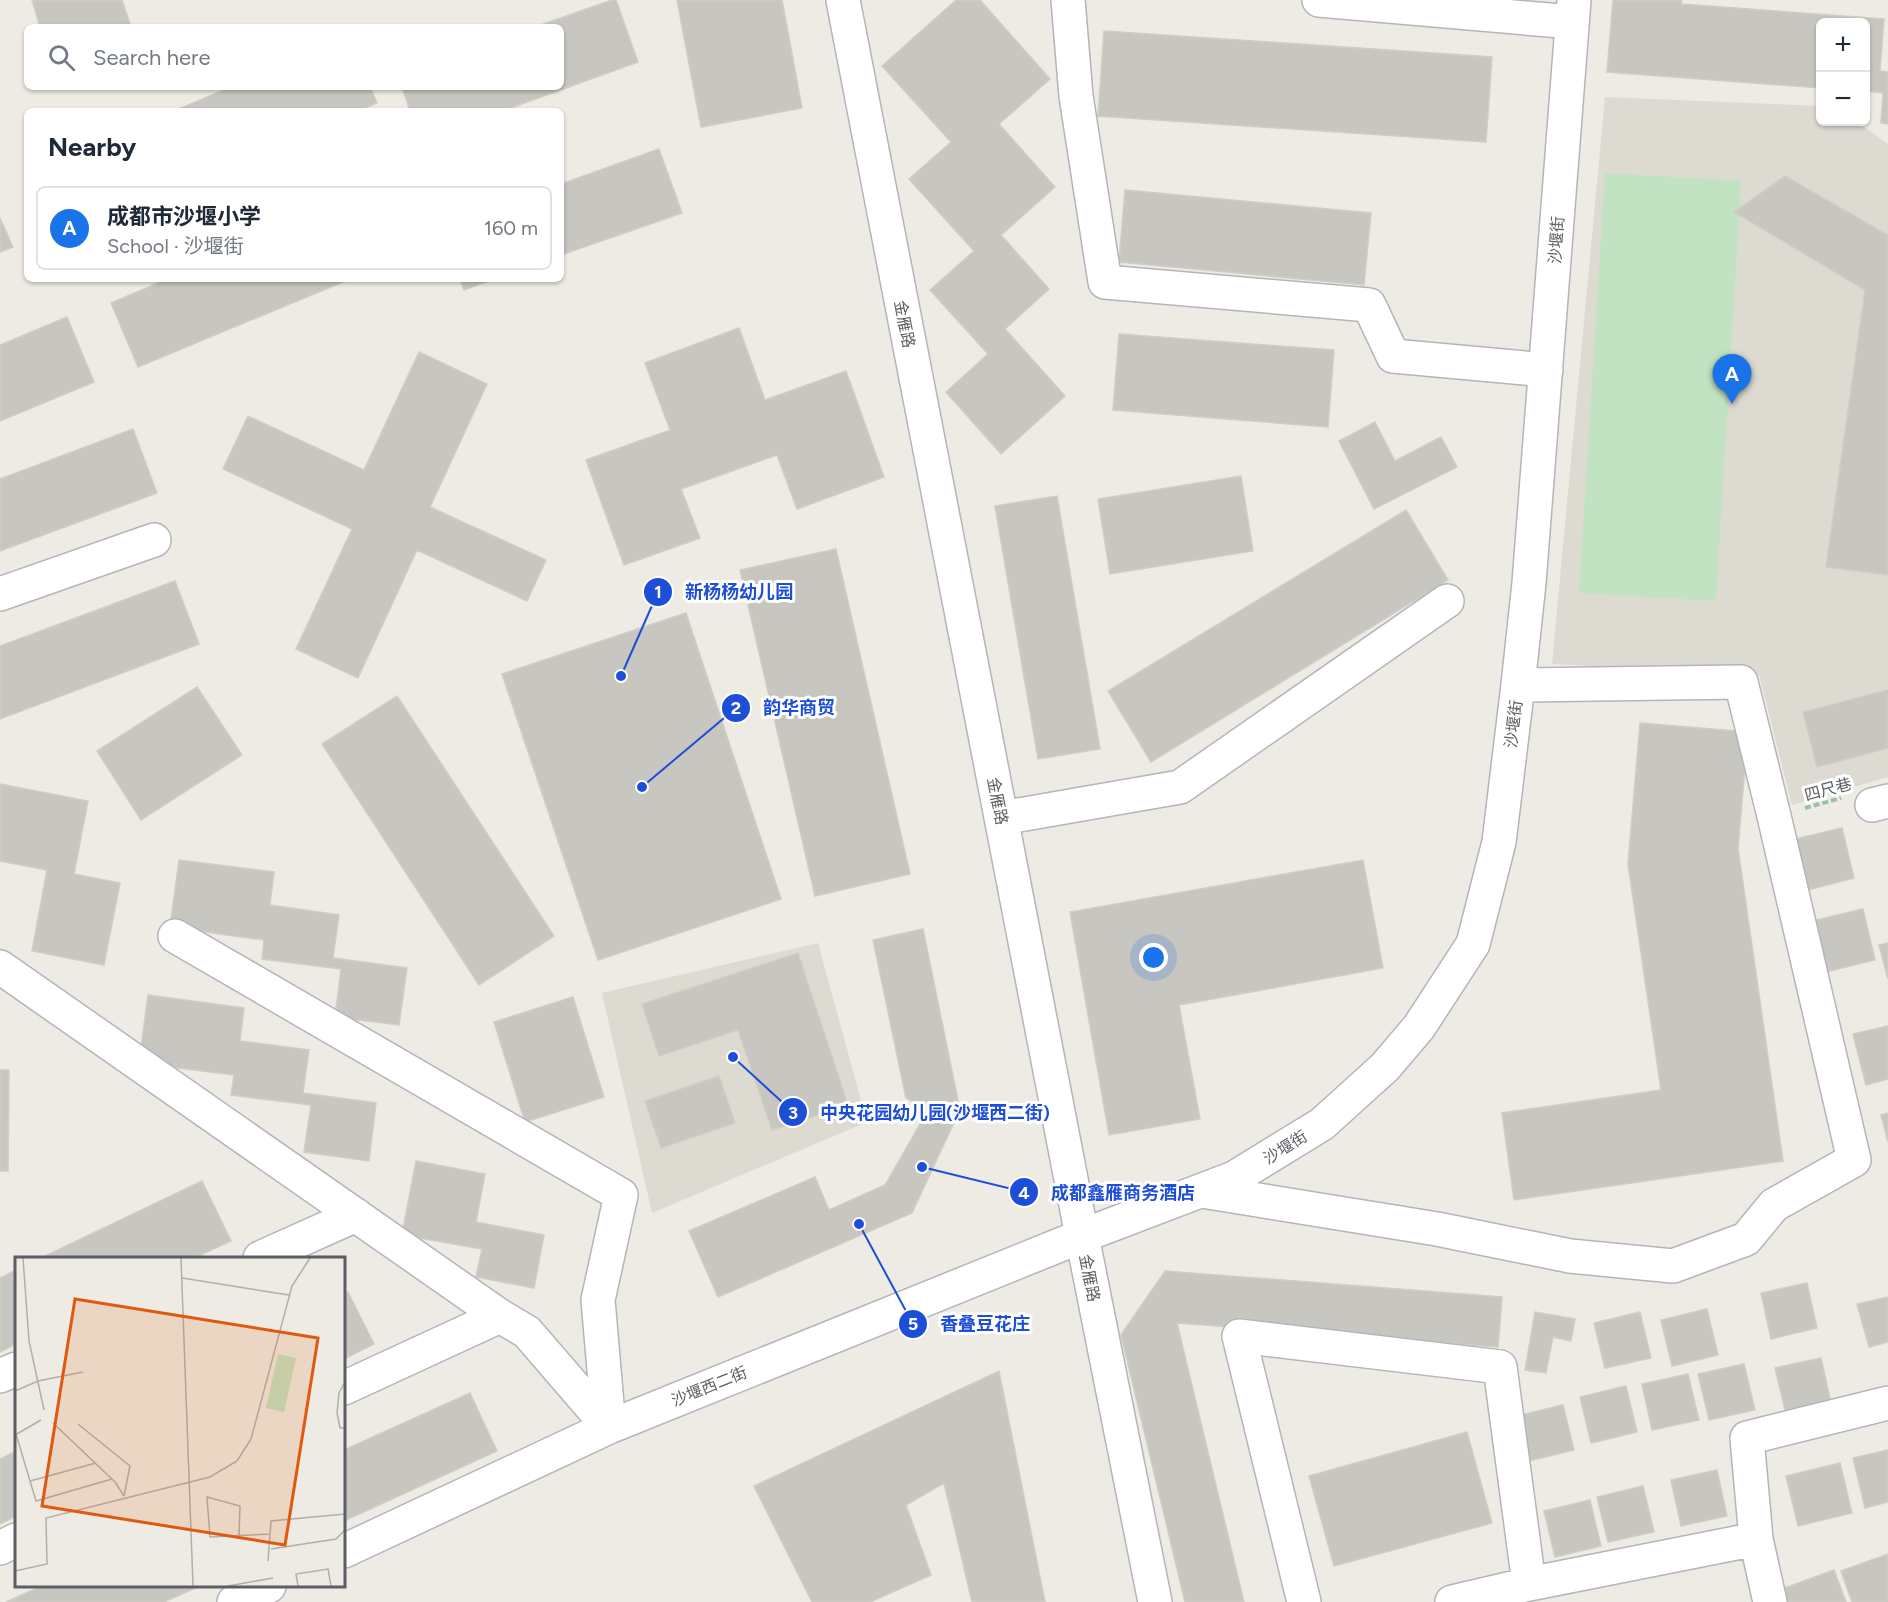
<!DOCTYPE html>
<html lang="en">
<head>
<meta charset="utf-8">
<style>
  :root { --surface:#fff; --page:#f2f2f3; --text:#1f2937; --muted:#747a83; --line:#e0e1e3; --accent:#1a73e8 }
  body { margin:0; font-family:Figtree,"Noto Sans SC",sans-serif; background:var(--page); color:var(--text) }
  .controls { position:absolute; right:18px; top:18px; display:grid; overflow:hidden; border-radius:9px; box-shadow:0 2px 4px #0004 }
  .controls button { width:54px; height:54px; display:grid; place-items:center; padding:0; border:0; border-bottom:2px solid var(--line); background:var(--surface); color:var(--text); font:30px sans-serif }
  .you { position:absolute; left:1154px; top:958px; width:21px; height:21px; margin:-15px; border:4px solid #fff; border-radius:50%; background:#1a73e8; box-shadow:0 0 0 9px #1a73e833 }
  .badge { display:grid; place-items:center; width:39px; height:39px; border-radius:50%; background:var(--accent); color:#fff; font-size:20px; font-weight:700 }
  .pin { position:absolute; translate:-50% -50px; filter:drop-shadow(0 2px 3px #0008) }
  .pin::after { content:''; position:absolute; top:32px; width:21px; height:18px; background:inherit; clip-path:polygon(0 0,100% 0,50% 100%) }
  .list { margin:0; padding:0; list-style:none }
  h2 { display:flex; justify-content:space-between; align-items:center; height:78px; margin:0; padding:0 24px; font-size:26px }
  h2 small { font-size:20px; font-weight:400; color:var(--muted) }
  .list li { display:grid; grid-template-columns:39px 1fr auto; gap:18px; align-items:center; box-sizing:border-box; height:84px; margin:0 12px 12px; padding:0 12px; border:2px solid var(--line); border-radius:9px }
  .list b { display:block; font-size:22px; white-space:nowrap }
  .list p { margin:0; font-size:20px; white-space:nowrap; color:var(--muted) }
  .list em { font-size:20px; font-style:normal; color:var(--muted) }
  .icon { flex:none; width:33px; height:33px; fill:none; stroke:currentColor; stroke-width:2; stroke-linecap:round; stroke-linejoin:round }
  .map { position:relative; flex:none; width:1888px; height:1602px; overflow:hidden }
  .search { position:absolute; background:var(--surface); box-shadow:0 2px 4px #0004; left:24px; top:24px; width:540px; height:66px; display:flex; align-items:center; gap:15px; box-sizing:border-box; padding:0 21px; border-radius:9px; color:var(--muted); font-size:22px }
  .panel { position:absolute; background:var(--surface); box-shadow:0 2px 4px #0004; left:24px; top:108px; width:540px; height:174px; border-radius:9px }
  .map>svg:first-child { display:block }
  .education { fill:#dddad1 }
  .green { fill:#c1e3c1 }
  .building { fill:#c8c6c0; stroke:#d1cdc2; stroke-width:1.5 }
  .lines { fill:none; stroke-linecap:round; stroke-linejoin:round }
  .minor-casing { stroke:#b4b5ba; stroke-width:36 }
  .path { stroke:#99c2a5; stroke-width:4; stroke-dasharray:6 3; stroke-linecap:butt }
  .minor { stroke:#fff; stroke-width:33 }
  .labels { text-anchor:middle; stroke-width:6; stroke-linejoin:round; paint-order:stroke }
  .street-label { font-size:16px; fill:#5b5f63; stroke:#fff }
  .inset-road { fill:none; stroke:#afafac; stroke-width:1.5 }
  .view { fill:#e15910; fill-opacity:0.15; stroke:#e15910; stroke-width:3 }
  .inset-edge { fill:none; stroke:#5b5f63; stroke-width:3 }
  .leader { fill:none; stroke:#1d4ed8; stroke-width:2 }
  .callout-dot { fill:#1d4ed8; stroke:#fff; stroke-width:2 }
  .mark-label { font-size:18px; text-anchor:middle; font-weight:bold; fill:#fff }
  .callout-label { font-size:18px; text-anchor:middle; font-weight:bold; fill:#1d4ed8; stroke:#fff; stroke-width:6; stroke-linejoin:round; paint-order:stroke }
</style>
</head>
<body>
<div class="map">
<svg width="1888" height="1602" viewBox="0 0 1888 1602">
  <rect width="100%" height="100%" fill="#edebe3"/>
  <path class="education" d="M1605 97 1820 106V122H1857L1888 144V777L1792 805 1759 675 1552 664Z
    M818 943 867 1122 652 1213 602 993Z"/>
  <path class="green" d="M1605 173 1741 181 1716 601 1579 593Z"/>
  <path class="building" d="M32 0H122L131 27H40Z
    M612 0H616L638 62 502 111H410L402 87H561V27H535Z
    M677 0H782L802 108 701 127Z
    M956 0H980L1050 79 999 124 1055 187 1001 235 1049 289 1005 329 1065 396 1001 454 946 392 988 354 930 290 974 251 909 179 951 142 882 66Z
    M1613 0H1682L1681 4 1884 19 1880 71 1888 72V124L1881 123 1883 93 1866 91V22H1820V88L1607 72Z
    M1104 31 1492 57 1486 142 1098 116Z
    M231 87H370L377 103 357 111H174Z
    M659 149 682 213 561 255V184Z
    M1785 176 1888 235V575L1826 567 1865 290 1734 212Z
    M1125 190 1371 213 1364 285 1119 262Z
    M0 218 13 247 0 252Z
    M168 279H350L138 367 111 303Z
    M460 279H494L464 290Z
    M67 317 94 382 0 421V345Z
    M739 328 765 400 846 371 884 477 797 509 777 455 681 489 700 538 624 565 586 460 670 430 645 363Z
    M1119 334 1334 350 1328 427 1113 410Z
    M419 352 487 384 430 507 546 560 527 601 417 550 358 678 296 649 352 529 223 469 248 416 364 470Z
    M1375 422 1395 461 1441 437 1457 467 1374 509 1339 441Z
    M133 429 157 493 0 551V479Z
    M1241 476 1253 551 1110 574 1098 499Z
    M1057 496 1100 749 1038 759 995 506Z
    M1406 510 1448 580 1151 762 1108 691Z
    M836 549 910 874 815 896 740 570Z
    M175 581 199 644 0 719V646Z
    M686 613 781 899 598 960 502 674Z
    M197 687 242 755 141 820 97 751Z
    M1888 690V748L1817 767 1803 712Z
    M397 696 554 936 479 985 322 744Z
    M1640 723 1748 732 1738 848 1783 1161 1514 1200 1502 1113 1661 1090 1628 864Z
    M0 784 88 801 74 874 120 883 104 965 32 951 47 870 0 861Z
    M1842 828 1854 878 1800 892 1787 841Z
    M179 860 274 872 270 905 339 915 333 958 407 968 399 1025 335 1017 341 969 262 959 264 940 170 927Z
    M1363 860 1383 968 1179 1005 1200 1119 1109 1135 1070 912Z
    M1863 909 1875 960 1821 973 1808 922Z
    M923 929 960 1110 912 1213 718 1297 689 1231 815 1177 829 1210 885 1185 928 1110 906 1098 873 940Z
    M1888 943V979L1879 945Z
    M798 953 848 1105 772 1130 738 1030 659 1056 642 1004Z
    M148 995 244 1008 240 1041 309 1050 303 1093 376 1103 369 1161 304 1152 311 1105 231 1095 234 1075 139 1063Z
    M573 997 604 1097 525 1122 494 1022Z
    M1888 1026V1079L1866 1085 1853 1034Z
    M0 1070H9L8 1171H0Z
    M719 1076 735 1123 661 1148 645 1101Z
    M1888 1113V1142L1881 1115Z
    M416 1161 485 1174 476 1222 544 1235 534 1288 476 1277 482 1249 402 1235Z
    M202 1181 231 1241 194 1258H41Z
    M16 1270V1344L0 1352V1278Z
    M1165 1271 1502 1297 1498 1347 1177 1323 1244 1602H1185L1121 1335Z
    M1807 1283 1817 1328 1771 1339 1761 1293Z
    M348 1292 374 1344 344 1359V1294Z
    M1888 1297V1342L1869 1347 1857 1304Z
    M1707 1309 1718 1355 1672 1366 1661 1320Z
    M1535 1312 1575 1319 1571 1341 1553 1337 1546 1373 1525 1370Z
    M1640 1312 1651 1358 1605 1368 1594 1323Z
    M1821 1358 1831 1403 1786 1414 1775 1368Z
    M1744 1364 1755 1410 1709 1420 1698 1374Z
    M999 1371 1045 1602H972L944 1483 906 1505 931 1575 870 1602H812L754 1486Z
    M1688 1374 1699 1420 1652 1430 1642 1384Z
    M1626 1386 1637 1432 1591 1443 1580 1397Z
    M470 1393 497 1451 344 1521V1450Z
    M1563 1405 1574 1450 1528 1461 1517 1416Z
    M1467 1432 1492 1523 1334 1566 1309 1476Z
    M1888 1450V1502L1865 1508 1853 1458Z
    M16 1451V1516L0 1524V1459Z
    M1840 1463 1852 1513 1798 1526 1786 1476Z
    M1717 1470 1727 1516 1681 1526 1671 1480Z
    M1643 1486 1654 1532 1608 1542 1597 1497Z
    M1590 1500 1601 1546 1555 1557 1544 1511Z
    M1888 1554V1602H1852L1841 1571Z
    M1834 1570 1846 1602H1787L1782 1589Z
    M42 1586H200L164 1602H6Z"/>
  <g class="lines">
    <g class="minor-casing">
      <path id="minor" d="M843 0 1082 1236 1155 1602
        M1068 0 1076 96 1105 282 1369 305 1393 356 1546 370
        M1319 0 1572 22
        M0 594 154 540
        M1872 805 1888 801
        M1001 818 1180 787 1447 601
        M175 936 621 1195 598 1300 609 1427
        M0 967 500 1316 527 1332 609 1427
        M1202 1191 1437 1229 1570 1256 1673 1266 1746 1239 1774 1205 1854 1160 1774 816 1741 682 1518 685
        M260 1258 356 1215
        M0 1376 16 1369
        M344 1388 500 1316
        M1756 1539 1770 1602
        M0 1548 16 1540
        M344 1551 609 1427 1082 1236 1234 1178 1322 1124 1385 1067 1419 1027 1473 944 1499 842 1518 685 1529 583 1574 0
        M234 1602 269 1586
        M1304 1602 1239 1336 1500 1367 1529 1584
        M1452 1602 1529 1584 1756 1539 1747 1438 1888 1403"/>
    </g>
    <path class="path" d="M1805 808 1841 798"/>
    <use href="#minor" class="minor"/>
  </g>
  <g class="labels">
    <g class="street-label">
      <text transform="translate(1556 240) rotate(-86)" y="6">沙堰街</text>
      <text transform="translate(905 324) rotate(79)" y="6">金雁路</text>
      <text transform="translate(1513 724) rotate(-83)" y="6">沙堰街</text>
      <text transform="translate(1828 789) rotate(-15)" y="6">四尺巷</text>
      <text transform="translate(998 801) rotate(79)" y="6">金雁路</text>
      <text transform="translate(1285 1147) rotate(-32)" y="6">沙堰街</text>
      <text transform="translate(1090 1278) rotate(79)" y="6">金雁路</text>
      <text transform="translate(709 1386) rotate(-22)" y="6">沙堰西二街</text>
    </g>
  </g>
  <g transform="translate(15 1257)">
    <rect width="330" height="330" fill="#edebe3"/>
    <path d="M263 97 281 101 269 155 251 151Z" fill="#c1e3c1"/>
    <path class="inset-road" d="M8 1 14 84 29 153M166 1 178 329M167 21 274 38M330 125 324 136 322 156 325 171H330M0 134 23 124 68 115M38 166 100 225 109 239M63 167 115 209 109 239M1 177 21 244 97 222M0 178 26 163M15 224 81 206M224 278 225 249 192 240 195 280 255 277 256 264 330 257M256 292 321 282 330 273M253 304 255 277M0 314 32 307 31 261 195 220 222 204 236 182 277 29 295 1M213 329 258 321M283 329 281 317 313 312 316 329"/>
    <path class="view" d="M60 42 303 81 270 288 27 249Z"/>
    <rect width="330" height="330" class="inset-edge"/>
  </g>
  <path class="leader" d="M621 676L658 592M642 787L736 708M733 1057L793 1112M922 1167L1024 1192M859 1224L913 1324"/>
  <g class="callout-dot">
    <circle cx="621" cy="676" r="6"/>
    <circle cx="642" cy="787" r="6"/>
    <circle cx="733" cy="1057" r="6"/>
    <circle cx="922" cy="1167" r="6"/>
    <circle cx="859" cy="1224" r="6"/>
    <circle cx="658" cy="592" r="15"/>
    <circle cx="736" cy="708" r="15"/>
    <circle cx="793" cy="1112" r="15"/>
    <circle cx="1024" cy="1192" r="15"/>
    <circle cx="913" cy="1324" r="15"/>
  </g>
  <g class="mark-label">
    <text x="658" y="598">1</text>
    <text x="736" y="714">2</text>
    <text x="793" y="1119">3</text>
    <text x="1024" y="1199">4</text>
    <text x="913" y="1330">5</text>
  </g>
  <g class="callout-label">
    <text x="739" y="598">新杨杨幼儿园</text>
    <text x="799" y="714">韵华商贸</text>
    <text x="935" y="1119">中央花园幼儿园(沙堰西二街)</text>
    <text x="1123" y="1199">成都鑫雁商务酒店</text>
    <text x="985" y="1330">香叠豆花庄</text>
  </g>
</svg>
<div class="controls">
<button>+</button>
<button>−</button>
</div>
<div class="you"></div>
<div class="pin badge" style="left:1732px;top:404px">A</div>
<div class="search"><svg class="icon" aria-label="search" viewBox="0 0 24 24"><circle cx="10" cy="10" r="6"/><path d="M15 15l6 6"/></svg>Search here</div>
<section class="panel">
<h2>Nearby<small></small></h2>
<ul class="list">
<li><span class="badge">A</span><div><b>成都市沙堰小学</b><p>School · 沙堰街</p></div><em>160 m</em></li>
</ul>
</section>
</div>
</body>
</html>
